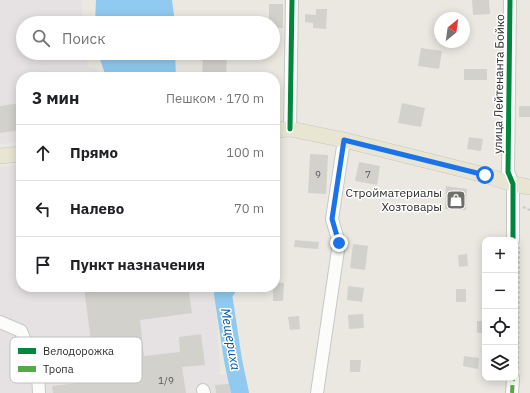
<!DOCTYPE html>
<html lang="ru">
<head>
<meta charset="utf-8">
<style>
  :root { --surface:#fff; --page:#f6f6f6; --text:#202124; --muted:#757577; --line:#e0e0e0 }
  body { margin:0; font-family:"IBM Plex Sans",sans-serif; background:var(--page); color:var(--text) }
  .controls { position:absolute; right:12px; bottom:12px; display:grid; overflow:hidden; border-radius:8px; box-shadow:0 2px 10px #0003 }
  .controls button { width:36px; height:36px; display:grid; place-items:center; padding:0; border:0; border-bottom:1px solid var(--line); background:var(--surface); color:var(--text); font:20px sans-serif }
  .compass { position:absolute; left:434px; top:12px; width:36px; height:36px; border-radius:50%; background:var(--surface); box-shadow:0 2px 10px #0003; rotate:29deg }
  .stop { position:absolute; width:12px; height:12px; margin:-9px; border:3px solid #1a73e8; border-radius:50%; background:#fff }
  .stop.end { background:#1a73e8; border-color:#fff; box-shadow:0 1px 4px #0008 }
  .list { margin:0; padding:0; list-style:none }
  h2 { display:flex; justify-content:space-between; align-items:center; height:52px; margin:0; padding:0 16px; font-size:17px }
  h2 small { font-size:13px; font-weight:400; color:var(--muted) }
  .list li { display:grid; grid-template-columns:26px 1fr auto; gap:12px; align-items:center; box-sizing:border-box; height:56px; padding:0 16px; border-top:1px solid var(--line) }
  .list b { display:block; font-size:15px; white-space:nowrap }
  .list em { font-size:13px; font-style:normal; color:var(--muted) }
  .icon { flex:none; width:22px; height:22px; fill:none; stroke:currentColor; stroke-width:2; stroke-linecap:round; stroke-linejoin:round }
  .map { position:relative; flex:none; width:530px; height:393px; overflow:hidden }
  .search { position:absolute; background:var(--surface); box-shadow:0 2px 10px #0003; left:16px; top:16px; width:264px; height:44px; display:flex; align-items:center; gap:10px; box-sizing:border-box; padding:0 14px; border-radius:22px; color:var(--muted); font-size:15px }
  .panel { position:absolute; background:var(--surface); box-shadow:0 2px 10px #0003; left:16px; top:72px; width:264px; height:220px; border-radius:16px }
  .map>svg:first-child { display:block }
  .industrial { fill:#e6e2e4 }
  .water { fill:#90caf0 }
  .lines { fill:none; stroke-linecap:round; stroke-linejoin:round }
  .river { stroke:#90caf0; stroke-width:18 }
  .building { fill:#d3d1cc }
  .minor-casing { stroke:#c7c7c7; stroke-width:14 }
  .major-casing { stroke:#c6c5c2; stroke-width:16 }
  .path { stroke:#cacac9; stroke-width:2; stroke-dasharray:3 2; stroke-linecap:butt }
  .minor { stroke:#fcfcfa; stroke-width:12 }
  .major { stroke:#e8e6d3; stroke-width:15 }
  .quiet { stroke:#54ab44; stroke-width:4; stroke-dasharray:8 4; stroke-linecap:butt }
  .cycleway-casing { stroke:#fff; stroke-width:8 }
  .cycleway { stroke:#00873e; stroke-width:5 }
  .route { stroke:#1a73e8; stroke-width:5 }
  .labels { text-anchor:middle; stroke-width:3; stroke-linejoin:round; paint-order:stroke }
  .number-label { font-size:10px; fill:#565655 }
  .street-label { font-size:12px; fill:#2c2c2c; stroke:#fff }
  .poi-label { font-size:12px; fill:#2c2c2c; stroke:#fff; text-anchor:end }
  .water-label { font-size:13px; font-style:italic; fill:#0458a8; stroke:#fff }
  .key { fill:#fff; stroke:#c0c0c0; stroke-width:1 }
  .key-label { font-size:11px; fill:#2c2c2c }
</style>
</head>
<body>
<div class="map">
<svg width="530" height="393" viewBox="0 0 530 393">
  <rect width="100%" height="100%" fill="#eae8e1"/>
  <path class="industrial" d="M0 0H81L83 23H23V53H86L88 67 98 69 99 77H21V142L0 144Z
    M21 165V287H215L220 375 234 374 239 393H0V167Z"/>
  <path class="water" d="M96 0H172L175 23H95Z
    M98 53H175L176 77H106Z"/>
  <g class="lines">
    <path class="river" d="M228 287 223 294 233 360 240 393"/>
  </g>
  <path class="building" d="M472 0H489L490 14 473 15Z
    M269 4H283V28L273 27V23H269Z
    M316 9H327L326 29 313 28V23L305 22V14L316 15Z
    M421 48 442 51 439 69 418 66Z
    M203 53H227L226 77H202Z
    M464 69H487V80H464Z
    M21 103V130L0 133V106Z
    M402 103 425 108 421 127 398 123Z
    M519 106H530V117H519Z
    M469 137 483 139 481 151 467 149Z
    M310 154 328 155 326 194 308 193Z
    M359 162 380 166 377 185 355 181Z
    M446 186 467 189 466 210 445 209Z
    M295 240 319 242 318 249 294 247Z
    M353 244 368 246 365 270 350 268Z
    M467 254 468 266 459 267 458 255Z
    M275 282 284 283 283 301H273V287H275Z
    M348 286 364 288 362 302 347 300Z
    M84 287H188L192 313 140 320 144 356 180 352 179 337 201 334 205 365 182 367 186 393H53L52 386 96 381Z
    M456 289H466V302H456Z
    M363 314 364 328 349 329 348 315Z
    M299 316 300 329 290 330 288 317Z
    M477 321H485V333H477Z
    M464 356 479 358 478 369 463 366Z
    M350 360H361L360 372H350Z
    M229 384 230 393H216L215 385Z"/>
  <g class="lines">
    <g class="minor-casing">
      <path id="minor" d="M510 0 508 172 513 184V240
        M290 129 292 0
        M0 322 21 331 38 374 39 393
        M203 390 204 393
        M317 393 339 243 332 219 344 140
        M512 393 513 378"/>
    </g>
    <g class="major-casing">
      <path id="major" d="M275 130 290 129 344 140 485 175 513 184 530 187
        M0 156 21 154"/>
    </g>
    <path class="path" d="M523 207 530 210
      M518 369 519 247"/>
    <use href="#minor" class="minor"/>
    <use href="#major" class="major"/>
    <path class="quiet" d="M512 393 513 378"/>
    <g class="cycleway-casing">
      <path id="cycleway" d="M510 0 508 172 513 184V240
        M290 129 292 0"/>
    </g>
    <use href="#cycleway" class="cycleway"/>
  </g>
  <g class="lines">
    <path class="route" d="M339 243 332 219 344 140 485 175"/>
  </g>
  <defs>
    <g id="shop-square" transform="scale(1)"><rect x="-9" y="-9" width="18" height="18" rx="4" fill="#6e6e6b" stroke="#fff"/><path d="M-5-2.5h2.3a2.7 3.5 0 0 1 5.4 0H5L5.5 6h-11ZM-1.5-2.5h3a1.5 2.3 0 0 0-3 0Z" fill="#fff"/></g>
  </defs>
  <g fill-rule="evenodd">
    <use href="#shop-square" x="456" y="200"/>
  </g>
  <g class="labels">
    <g class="number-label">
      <text x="318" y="178">9</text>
      <text x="368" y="178">7</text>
      <text x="166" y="384">1/9</text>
    </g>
    <g class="street-label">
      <text transform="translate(499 84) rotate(-89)" y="4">улица Лейтенанта Бойко</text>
    </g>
    <g class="poi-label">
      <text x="442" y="197">Стройматериалы<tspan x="442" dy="14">Хозтовары</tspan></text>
    </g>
    <g class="water-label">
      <text transform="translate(231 339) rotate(80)" y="5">Мещериха</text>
    </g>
  </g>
  <rect x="10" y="337" width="132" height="46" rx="6" class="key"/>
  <rect x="18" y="348" width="18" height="6" fill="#00873e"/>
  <rect x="18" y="366" width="18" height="6" fill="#54ab44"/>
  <g class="key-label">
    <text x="43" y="355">Велодорожка</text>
    <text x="43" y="373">Тропа</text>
  </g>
</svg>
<div class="controls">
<button>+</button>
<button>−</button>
<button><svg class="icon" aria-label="locate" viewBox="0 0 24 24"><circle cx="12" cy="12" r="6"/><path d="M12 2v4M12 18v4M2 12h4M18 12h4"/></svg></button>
<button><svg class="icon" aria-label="layers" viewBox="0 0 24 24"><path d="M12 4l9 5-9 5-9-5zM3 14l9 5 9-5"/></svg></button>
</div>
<svg class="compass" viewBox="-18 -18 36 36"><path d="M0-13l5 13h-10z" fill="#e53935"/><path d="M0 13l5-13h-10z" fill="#757577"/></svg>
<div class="stop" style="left:485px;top:175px"></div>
<div class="stop end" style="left:339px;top:243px"></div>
<div class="search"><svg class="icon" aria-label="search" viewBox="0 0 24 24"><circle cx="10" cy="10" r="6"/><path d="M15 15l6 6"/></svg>Поиск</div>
<section class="panel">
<h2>3 мин<small>Пешком · 170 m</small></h2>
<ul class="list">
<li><svg class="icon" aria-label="ahead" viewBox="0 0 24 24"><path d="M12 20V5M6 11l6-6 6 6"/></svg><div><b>Прямо</b></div><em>100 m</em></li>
<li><svg class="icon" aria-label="left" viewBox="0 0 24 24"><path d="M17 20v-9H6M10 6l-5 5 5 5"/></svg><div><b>Налево</b></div><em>70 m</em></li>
<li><svg class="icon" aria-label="arrive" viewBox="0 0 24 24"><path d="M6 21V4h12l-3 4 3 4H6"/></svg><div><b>Пункт назначения</b></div></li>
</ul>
</section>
</div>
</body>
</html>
